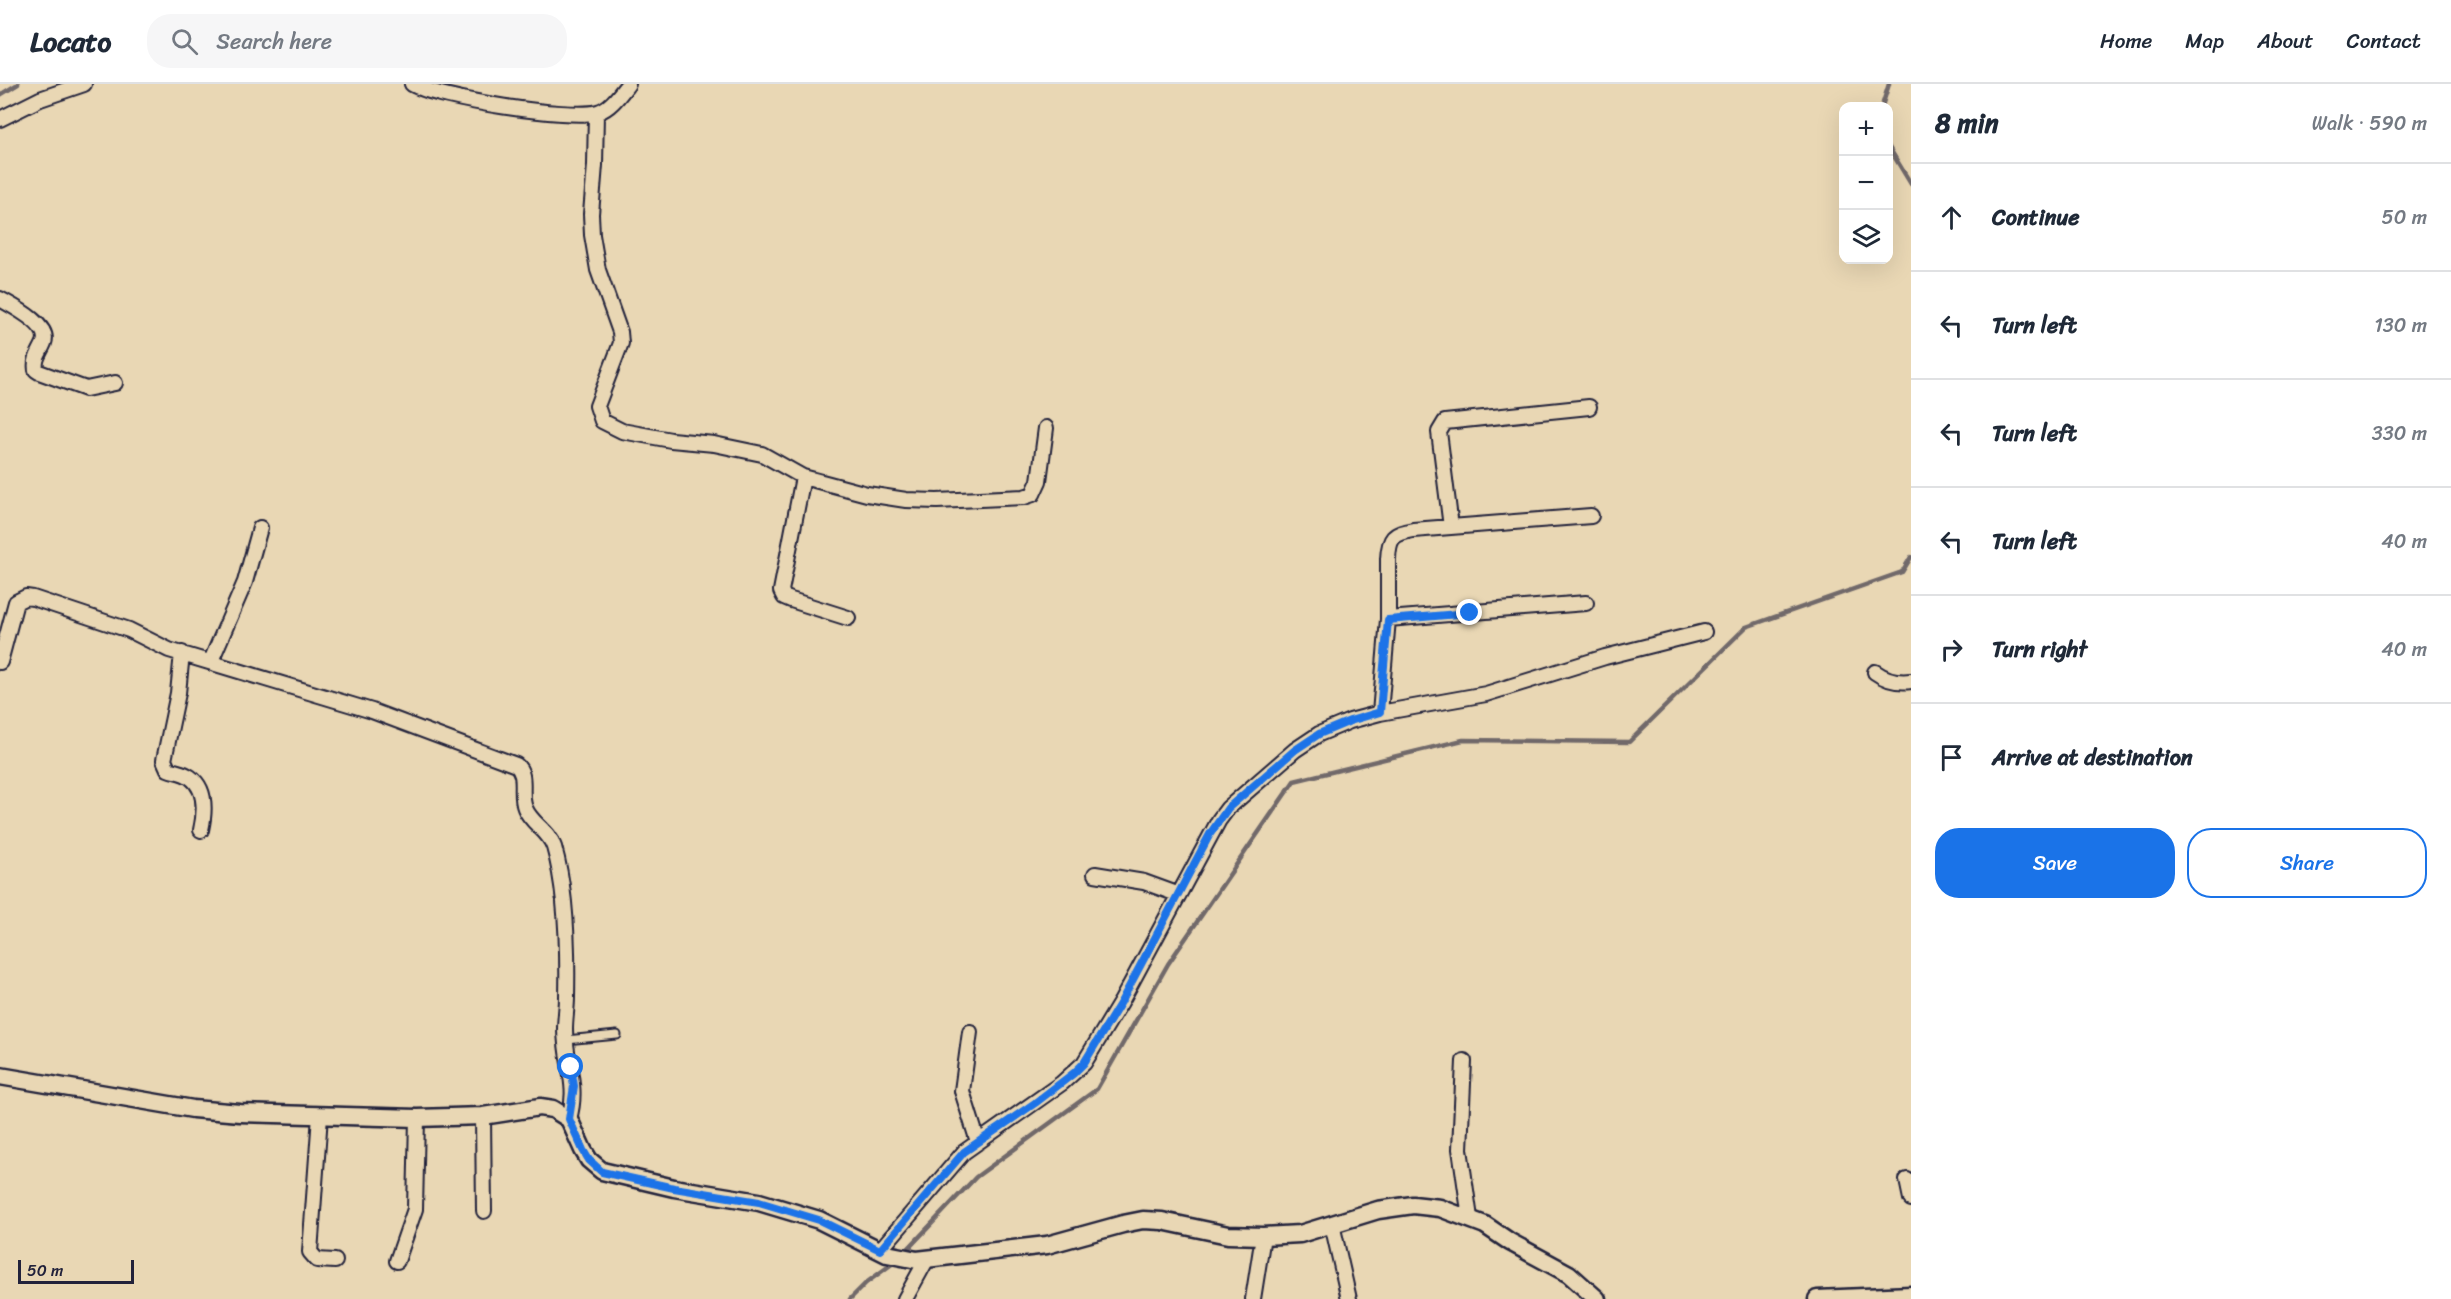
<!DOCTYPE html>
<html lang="en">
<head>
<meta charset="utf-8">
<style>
  :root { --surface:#fff; --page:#f6f6f7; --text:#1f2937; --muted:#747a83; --line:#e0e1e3; --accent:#1a73e8 }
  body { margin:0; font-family:Sriracha,sans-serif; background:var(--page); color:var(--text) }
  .controls { position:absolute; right:18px; top:18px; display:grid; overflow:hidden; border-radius:12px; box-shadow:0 6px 24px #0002 }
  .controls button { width:54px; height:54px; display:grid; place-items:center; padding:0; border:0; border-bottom:2px solid var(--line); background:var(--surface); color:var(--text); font:30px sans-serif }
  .scale { position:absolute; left:18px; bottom:15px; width:116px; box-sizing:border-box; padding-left:6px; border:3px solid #22223b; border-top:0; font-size:16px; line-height:21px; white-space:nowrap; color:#22223b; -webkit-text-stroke:4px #e9d7b4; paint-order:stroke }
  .stop { position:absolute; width:18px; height:18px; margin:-14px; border:4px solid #1a73e8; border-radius:50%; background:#fff }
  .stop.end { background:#1a73e8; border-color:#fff; box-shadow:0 2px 6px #0008 }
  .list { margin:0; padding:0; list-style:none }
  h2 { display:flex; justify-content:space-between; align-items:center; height:78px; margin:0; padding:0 24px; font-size:26px }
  h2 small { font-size:20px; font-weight:400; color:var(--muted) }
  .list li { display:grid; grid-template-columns:39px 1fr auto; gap:18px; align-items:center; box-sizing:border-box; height:108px; padding:0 24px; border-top:2px solid var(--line) }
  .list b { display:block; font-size:22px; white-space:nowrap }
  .list em { font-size:20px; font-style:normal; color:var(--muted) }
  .actions { display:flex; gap:12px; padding:18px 24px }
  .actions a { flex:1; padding:14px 0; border:2px solid var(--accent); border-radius:24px; text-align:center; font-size:21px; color:var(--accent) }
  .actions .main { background:var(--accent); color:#fff }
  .icon { flex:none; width:33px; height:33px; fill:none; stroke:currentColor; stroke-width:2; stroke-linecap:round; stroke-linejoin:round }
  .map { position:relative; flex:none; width:1911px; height:1215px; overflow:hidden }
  header { display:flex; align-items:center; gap:36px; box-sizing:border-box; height:84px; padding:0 30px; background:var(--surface); border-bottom:2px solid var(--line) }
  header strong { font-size:28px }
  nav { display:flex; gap:33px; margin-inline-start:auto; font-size:21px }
  .search { width:420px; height:54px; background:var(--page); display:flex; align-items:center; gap:15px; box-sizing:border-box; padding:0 21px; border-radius:24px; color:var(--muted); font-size:22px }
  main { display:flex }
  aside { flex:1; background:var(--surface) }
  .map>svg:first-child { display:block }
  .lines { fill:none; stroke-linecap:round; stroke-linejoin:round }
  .stream { stroke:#71696b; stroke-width:4.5 }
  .service-casing { stroke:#22223b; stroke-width:11 }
  .minor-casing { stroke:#22223b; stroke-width:18 }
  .tertiary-casing { stroke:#22223b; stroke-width:21 }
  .service { stroke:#e9d7b4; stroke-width:7 }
  .minor { stroke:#e9d7b4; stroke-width:14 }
  .tertiary { stroke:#e9d7b4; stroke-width:16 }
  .route { stroke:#1a73e8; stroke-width:8 }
</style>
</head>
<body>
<header>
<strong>Locato</strong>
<div class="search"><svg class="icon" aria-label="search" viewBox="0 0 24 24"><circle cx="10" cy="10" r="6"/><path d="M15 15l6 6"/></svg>Search here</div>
<nav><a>Home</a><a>Map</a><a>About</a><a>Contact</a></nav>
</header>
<main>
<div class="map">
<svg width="1911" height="1215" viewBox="0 0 1911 1215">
  <rect width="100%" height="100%" fill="#e9d7b4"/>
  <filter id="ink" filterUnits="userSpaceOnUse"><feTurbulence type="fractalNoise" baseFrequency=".0167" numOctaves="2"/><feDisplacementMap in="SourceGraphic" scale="12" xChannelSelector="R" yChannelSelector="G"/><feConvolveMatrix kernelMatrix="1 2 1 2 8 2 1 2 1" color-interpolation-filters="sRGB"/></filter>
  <g filter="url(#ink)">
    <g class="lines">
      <path class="stream" d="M0 11 18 0
        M1882 22 1889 0
        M1888 62 1911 100
        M904 1169 976 1093 1097 1005 1168 880 1294 697 1463 656 1629 658 1746 543 1902 488 1911 473
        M850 1215 866 1199 896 1177"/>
      <g class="service-casing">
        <path id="service" d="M566 956 617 951"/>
      </g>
      <g class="minor-casing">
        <path id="minor" d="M412 0C437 15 571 36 598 28 611 24 620 10 628 0
          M596 29 595 81 591 130 592 151 598 186 620 248 621 259 597 322 602 337 622 347 671 356 714 360 762 370 803 393 867 410 906 416 937 417 1024 413 1033 410 1039 397 1046 344
          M0 35 40 15 84 0
          M0 215C12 222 51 241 44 259 40 269 34 274 36 286L39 288 86 305 115 299
          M803 393 781 507 784 513 791 516 848 534
          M1451 443 1439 348 1445 338 1589 323
          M1388 535 1586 519
          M182 569 178 609 164 676 168 685C175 688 183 688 190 693 207 705 205 728 201 746
          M211 577 245 498 260 444
          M0 578 16 518 26 513 33 514 129 546 169 566 372 627 516 681C528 691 519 710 525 724 531 740 549 746 554 763 567 808 568 867 567 913 567 924 565 935 565 945 565 978 579 1001 569 1035
          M1875 588C1886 596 1897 599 1911 597
          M1380 629 1388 535V475C1389 453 1393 450 1413 446L1591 432
          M1095 790 1144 798 1177 810
          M970 948 962 1007 978 1058
          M1464 977 1460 1065 1470 1134
          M320 1032 310 1168 317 1176 335 1177
          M483 1032 484 1127
          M1907 1096 1911 1115
          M1332 1140 1349 1215
          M880 1166 964 1068 1062 999 1084 979 1121 918 1219 736 1228 724 1295 666 1319 650 1350 637 1380 629 1486 610 1605 573 1704 548
          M397 1177 415 1125 417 1034
          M905 1215 927 1175
          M1253 1215 1263 1152"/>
      </g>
      <g class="tertiary-casing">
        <path id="tertiary" d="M0 992 193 1025 240 1029 417 1034 483 1032 540 1023 553 1025 569 1035 583 1066 589 1076 602 1087 674 1104 759 1118 819 1136 887 1170 917 1176 1047 1161 1123 1140 1143 1136 1162 1137 1228 1151 1263 1152 1300 1150 1378 1126 1413 1121 1440 1124 1485 1141 1510 1158 1569 1190 1597 1215
          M1817 1215 1911 1211"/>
      </g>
      <use href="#service" class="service"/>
      <use href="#minor" class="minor"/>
      <use href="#tertiary" class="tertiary"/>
    </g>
  </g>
  <g class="lines" filter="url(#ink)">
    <path class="route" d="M571 983 574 1002 569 1035 583 1066 589 1076 602 1088 674 1104 759 1118 819 1136 880 1166 964 1068 1035 1019 1074 989 1084 979 1121 918 1210 750 1228 724 1295 666 1319 650 1350 637 1380 628 1388 536 1470 529"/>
  </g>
</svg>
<div class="controls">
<button>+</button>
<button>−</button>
<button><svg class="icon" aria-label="layers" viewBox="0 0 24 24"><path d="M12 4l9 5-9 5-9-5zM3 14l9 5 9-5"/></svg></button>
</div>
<div class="scale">50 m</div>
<div class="stop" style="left:571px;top:983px"></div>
<div class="stop end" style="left:1470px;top:529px"></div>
</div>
<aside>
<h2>8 min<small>Walk · 590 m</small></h2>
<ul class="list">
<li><svg class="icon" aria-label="ahead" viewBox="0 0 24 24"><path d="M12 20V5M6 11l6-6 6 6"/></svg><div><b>Continue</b></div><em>50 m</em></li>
<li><svg class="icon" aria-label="left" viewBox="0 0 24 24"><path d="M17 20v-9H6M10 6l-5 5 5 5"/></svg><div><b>Turn left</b></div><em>130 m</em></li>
<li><svg class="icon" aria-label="left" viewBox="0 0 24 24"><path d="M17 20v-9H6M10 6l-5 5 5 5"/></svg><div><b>Turn left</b></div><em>330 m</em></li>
<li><svg class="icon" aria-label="left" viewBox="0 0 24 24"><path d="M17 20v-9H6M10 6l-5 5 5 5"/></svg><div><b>Turn left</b></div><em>40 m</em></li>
<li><svg class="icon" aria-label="right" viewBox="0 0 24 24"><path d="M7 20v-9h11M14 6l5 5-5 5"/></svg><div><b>Turn right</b></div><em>40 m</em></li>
<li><svg class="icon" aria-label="arrive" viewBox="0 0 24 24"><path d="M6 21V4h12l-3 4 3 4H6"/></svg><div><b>Arrive at destination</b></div></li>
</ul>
<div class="actions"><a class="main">Save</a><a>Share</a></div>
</aside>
</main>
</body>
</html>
